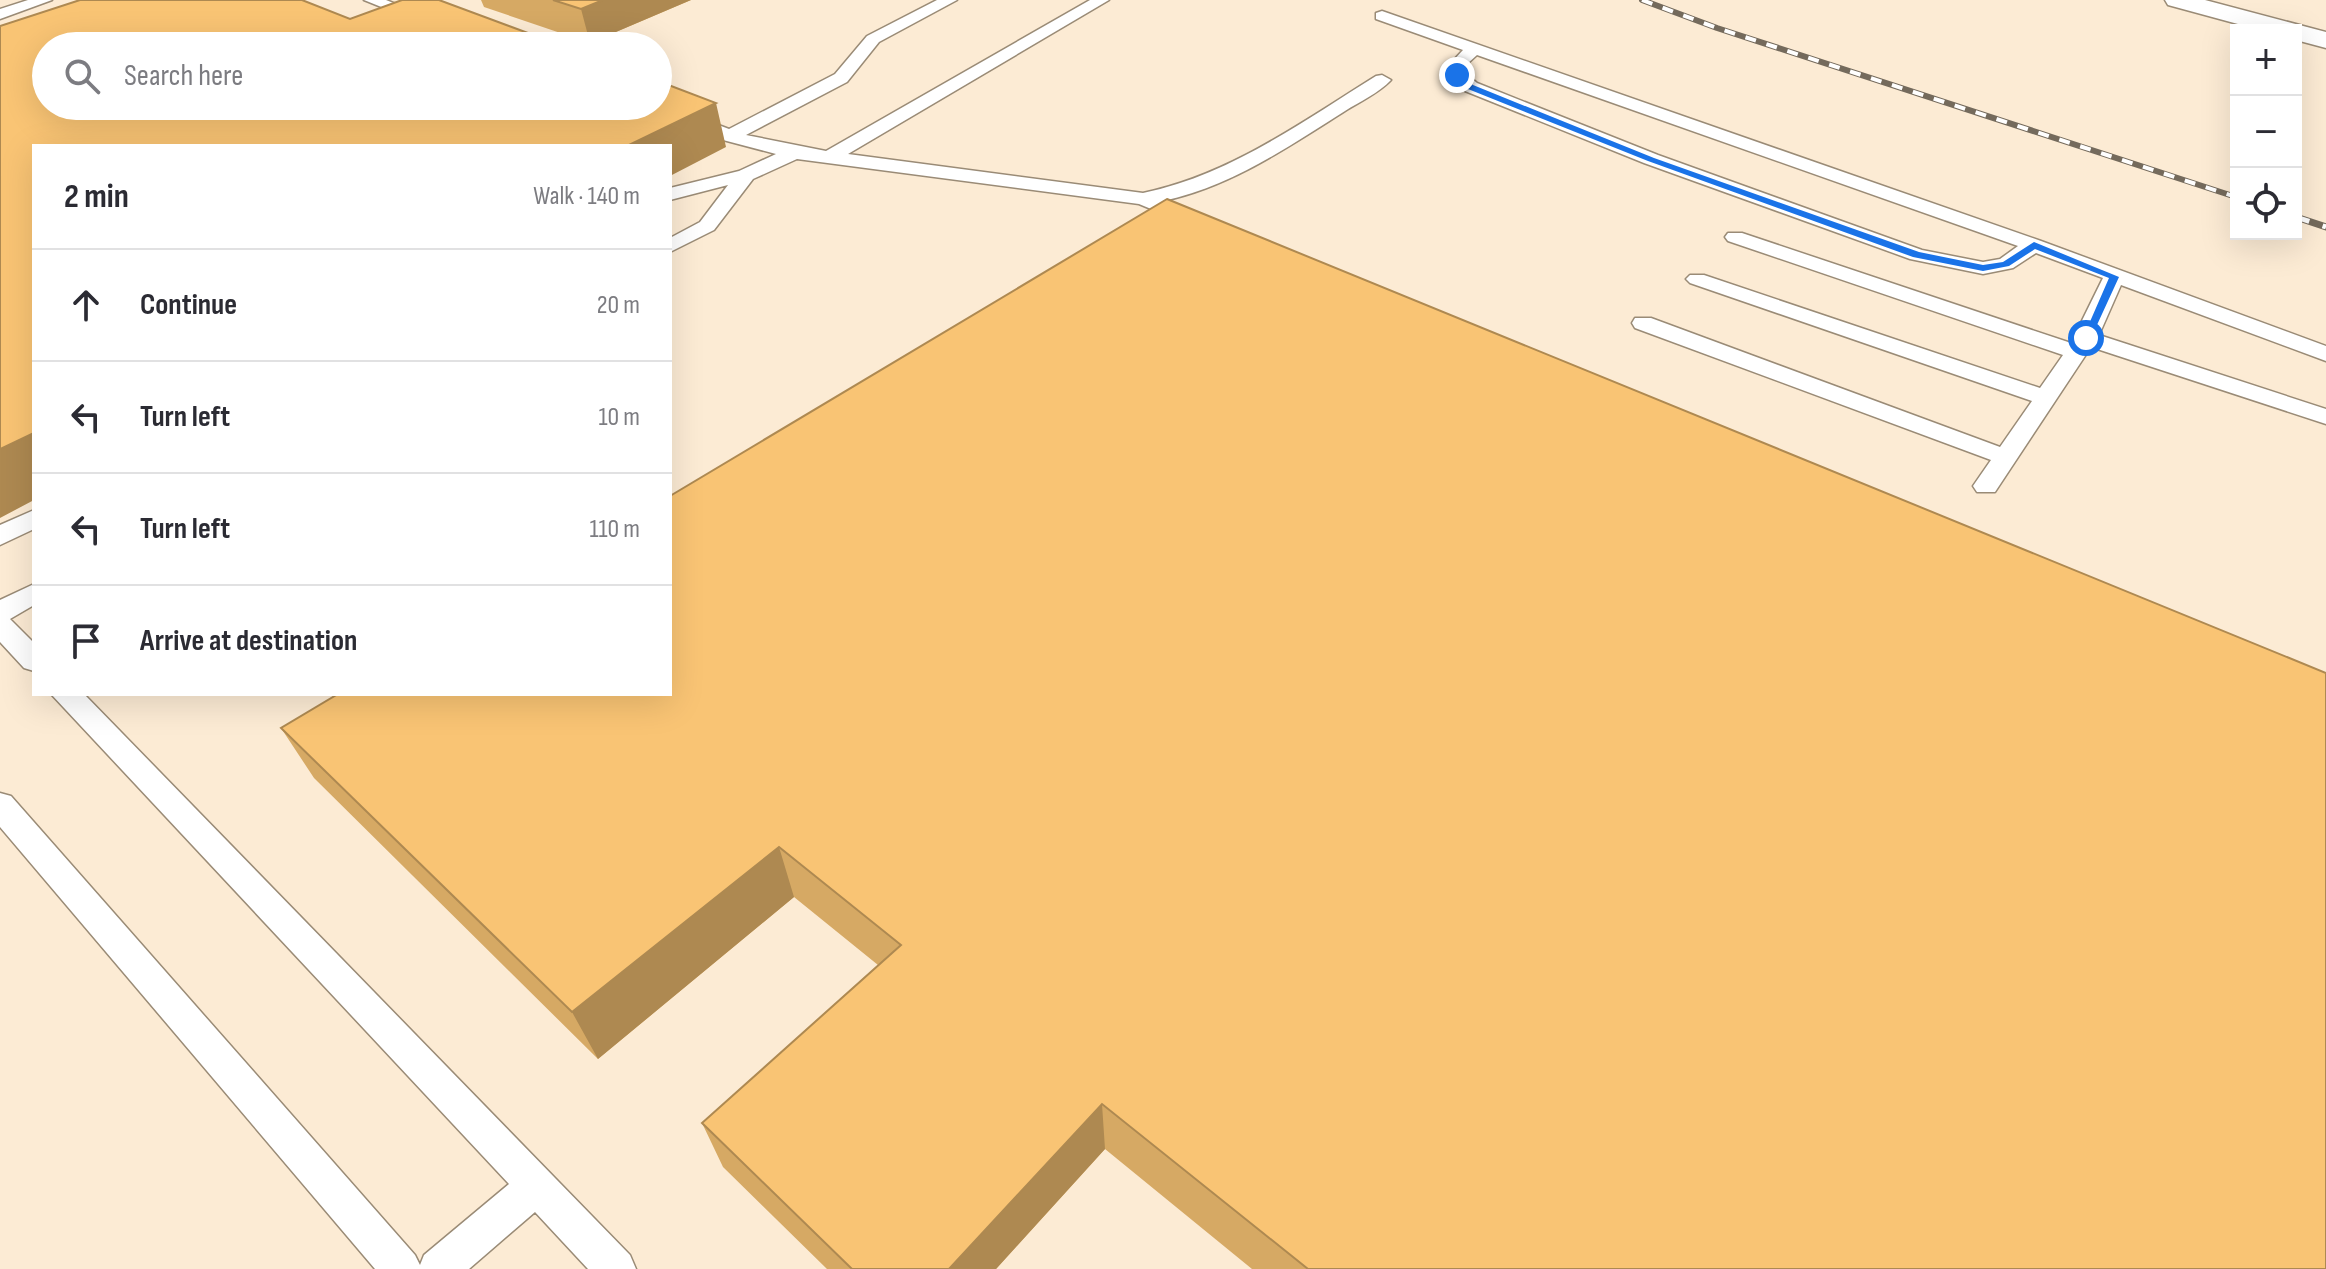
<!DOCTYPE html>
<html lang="en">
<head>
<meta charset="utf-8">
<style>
  :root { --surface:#fff; --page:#f2f2f3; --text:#2b2b33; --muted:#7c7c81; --line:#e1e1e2 }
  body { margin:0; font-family:"Sofia Sans Condensed",sans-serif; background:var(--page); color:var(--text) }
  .controls { position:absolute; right:24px; top:24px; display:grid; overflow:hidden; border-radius:0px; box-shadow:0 8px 32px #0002 }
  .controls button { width:72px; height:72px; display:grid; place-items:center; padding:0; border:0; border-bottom:2px solid var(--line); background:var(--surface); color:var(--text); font:40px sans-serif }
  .stop { position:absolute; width:24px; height:24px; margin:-18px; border:6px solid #1a73e8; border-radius:50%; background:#fff }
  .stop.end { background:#1a73e8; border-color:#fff; box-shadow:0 2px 8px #0008 }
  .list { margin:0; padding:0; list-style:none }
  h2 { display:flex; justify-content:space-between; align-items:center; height:104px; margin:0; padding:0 32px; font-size:34px }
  h2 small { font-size:26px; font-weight:400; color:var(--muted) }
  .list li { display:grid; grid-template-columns:52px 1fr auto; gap:24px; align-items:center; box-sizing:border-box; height:112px; padding:0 32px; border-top:2px solid var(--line) }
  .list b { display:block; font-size:30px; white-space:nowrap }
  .list em { font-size:26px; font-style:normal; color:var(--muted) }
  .icon { flex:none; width:44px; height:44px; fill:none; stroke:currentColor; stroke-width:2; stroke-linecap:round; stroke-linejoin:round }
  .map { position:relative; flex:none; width:2326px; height:1269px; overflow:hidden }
  .search { position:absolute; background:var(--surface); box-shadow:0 8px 32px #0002; left:32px; top:32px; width:640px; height:88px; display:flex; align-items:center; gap:20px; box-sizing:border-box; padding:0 28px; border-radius:44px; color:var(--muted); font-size:30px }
  .panel { position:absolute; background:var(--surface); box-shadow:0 8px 32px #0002; left:32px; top:144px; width:640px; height:552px; border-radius:0px }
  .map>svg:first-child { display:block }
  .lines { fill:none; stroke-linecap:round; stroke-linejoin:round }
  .service-casing { stroke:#9a8b76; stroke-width:3 }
  .minor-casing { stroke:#9a8b76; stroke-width:3 }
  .service { fill:#fff; fill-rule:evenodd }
  .minor { fill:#fff; fill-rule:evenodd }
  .rail-far1-casing { stroke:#746a5c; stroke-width:6 }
  .rail-casing { stroke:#746a5c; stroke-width:7 }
  .rail-far1 { stroke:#fff; stroke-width:4; stroke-dasharray:11; stroke-linecap:butt }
  .rail { stroke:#fff; stroke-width:5; stroke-dasharray:14; stroke-linecap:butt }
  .wall { fill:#d6a964 }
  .shaded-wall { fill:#ae8951 }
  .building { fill:#f9c474; stroke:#ae8951; stroke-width:2 }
  .route { fill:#1a73e8 }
</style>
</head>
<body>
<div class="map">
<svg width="2326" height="1269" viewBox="0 0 2326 1269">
  <rect width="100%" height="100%" fill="#fcebd4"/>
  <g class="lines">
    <g class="service-casing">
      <path id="service" d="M28 0H52L0 19V9Z
        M364 0H386L501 46H478Z
        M937 0H957L879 42 847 82 746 135 826 151 1090 0H1109L848 154 1143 193C1230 175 1302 122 1376 76L1382 75 1391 80C1379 93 1359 102 1345 111 1288 147 1230 187 1163 201L1197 215 1200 219 1197 223 1190 225 1139 204 797 159 753 179 714 230 670 252V238L700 222 728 185 670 200V188L739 171 776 154 723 140 645 110 642 106H658V102L729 129 835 74 867 36Z
        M1382 11 2041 241 2326 346V361L2121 285 2099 335 2326 409V424L2091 347 1995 492H1977L1973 486 1991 460 1635 328 1632 323 1635 318H1651L2000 447 2032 401 1690 283 1686 279 1690 275H1704L2040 388 2063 355 1728 241 1725 237 1728 233H1742L2071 343 2103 278 2036 253 2013 268 1983 274 1910 259 1644 163 1465 91 1448 75 1450 64 1463 50 1376 19V13ZM1477 55 2018 246 2000 259 1983 262 1922 250 1658 155 1477 83 1466 74V65Z
        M34 510V529L0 545V525Z
        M34 584V605L10 619 34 643V671L24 668 0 642V600Z
        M51 694H84L630 1255 636 1269H588L535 1212 469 1269H375L0 827V793L11 796 415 1255 420 1265 424 1255 509 1184Z"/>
    </g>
    <g class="minor-casing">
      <path id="minor" d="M2165 0H2205L2326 32V48L2296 40V30H2260L2168 5Z"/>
    </g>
    <use href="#service" class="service"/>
    <use href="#minor" class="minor"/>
    <g class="rail-far1-casing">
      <path id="rail-far1" d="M1642 0 1717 28 2236 197"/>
    </g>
    <g class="rail-casing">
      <path id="rail" d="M2296 217 2326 227"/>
    </g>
    <use href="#rail-far1" class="rail-far1"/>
    <use href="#rail" class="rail"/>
  </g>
  <path class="wall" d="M481 0H691L590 43 484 7Z
    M338 694 2326 1269H1252L1105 1149 996 1269H827L723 1167 702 1123 878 965 794 897 598 1059 314 778 281 728Z"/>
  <path class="shaded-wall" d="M603 0H691L590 43 581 9Z
    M716 103 726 147 670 176V146H627Z
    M34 433V500L0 518V449Z
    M779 847 794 897 598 1059 572 1012Z
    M1102 1104 1105 1149 996 1269H949Z"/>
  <path class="building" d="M80 0H302L350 19 402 0H439L563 46H46V106H658V81L716 103 627 146H34V433L0 449V26Z
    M553 0H603L581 9Z
    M1167 199 2326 673V1269H1308L1102 1104 949 1269H852L702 1123 901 945 779 847 572 1012 281 728 338 694H670V496Z"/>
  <path class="route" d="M1455 74H1460L1473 85 1654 158 1919 252 1983 265 2003 262 2034 242 2119 277 2091 338 2082 340 2109 278 2035 249 2009 266 1983 271 1913 257 1648 161 1468 89Z"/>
</svg>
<div class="controls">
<button>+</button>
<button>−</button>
<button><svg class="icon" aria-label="locate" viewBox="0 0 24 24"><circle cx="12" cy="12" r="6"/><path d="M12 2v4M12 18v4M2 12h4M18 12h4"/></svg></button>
</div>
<div class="stop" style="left:2086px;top:338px"></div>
<div class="stop end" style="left:1457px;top:75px"></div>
<div class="search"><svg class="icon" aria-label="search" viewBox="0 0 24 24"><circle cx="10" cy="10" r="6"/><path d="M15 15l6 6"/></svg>Search here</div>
<section class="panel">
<h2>2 min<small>Walk · 140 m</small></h2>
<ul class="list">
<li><svg class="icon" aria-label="ahead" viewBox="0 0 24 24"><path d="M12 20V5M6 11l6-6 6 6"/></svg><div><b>Continue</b></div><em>20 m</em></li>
<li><svg class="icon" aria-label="left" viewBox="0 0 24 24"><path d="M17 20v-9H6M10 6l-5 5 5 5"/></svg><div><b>Turn left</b></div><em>10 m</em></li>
<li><svg class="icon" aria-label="left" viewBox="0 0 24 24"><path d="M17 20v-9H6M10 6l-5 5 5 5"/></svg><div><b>Turn left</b></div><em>110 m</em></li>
<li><svg class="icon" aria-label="arrive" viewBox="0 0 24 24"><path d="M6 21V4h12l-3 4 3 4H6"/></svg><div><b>Arrive at destination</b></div></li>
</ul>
</section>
</div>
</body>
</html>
